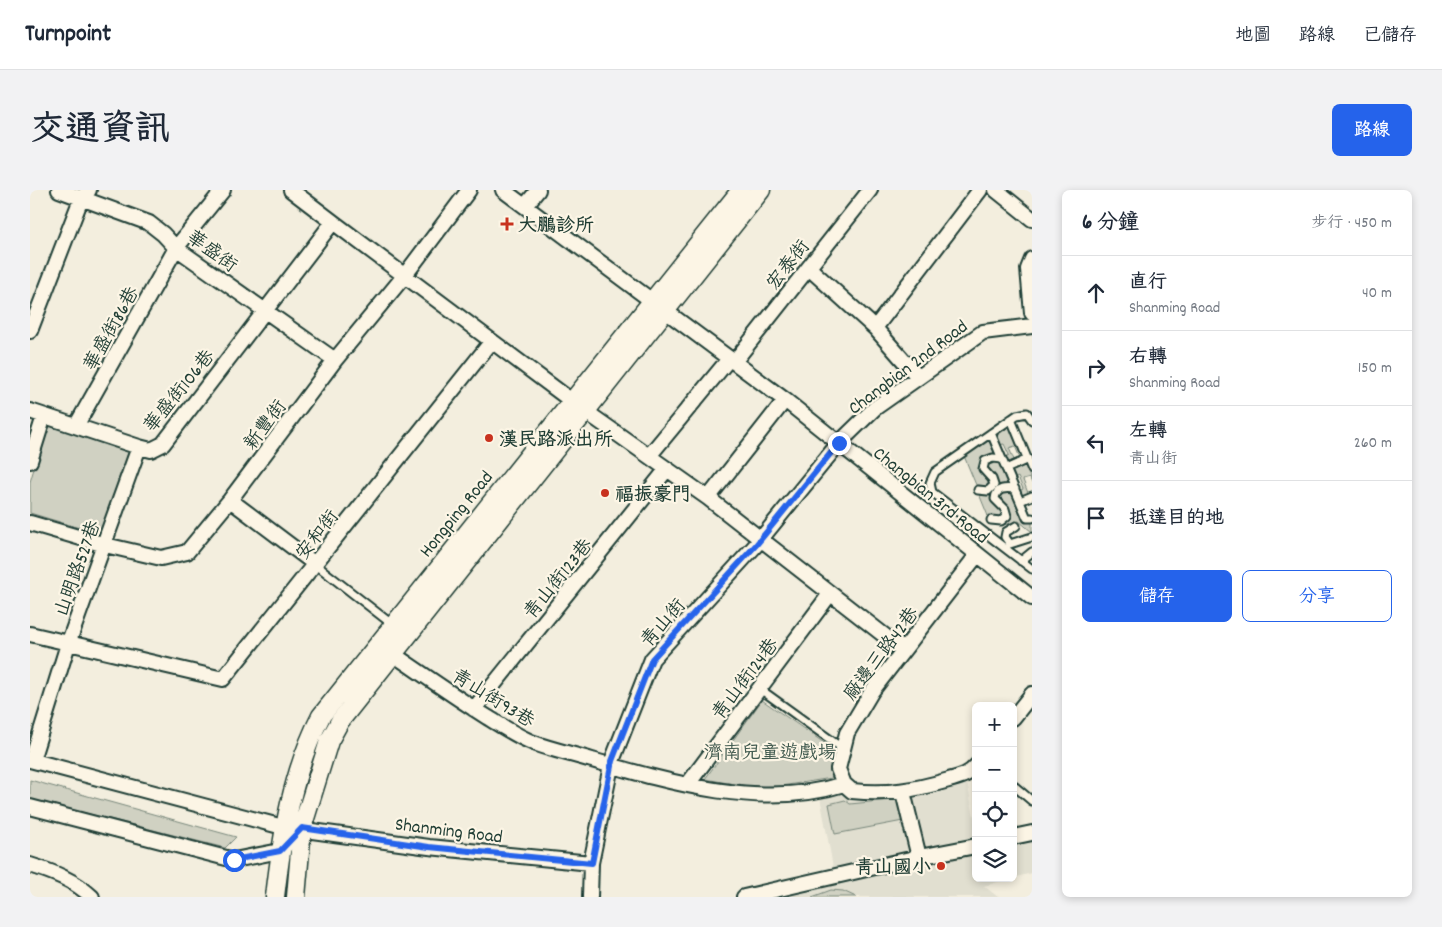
<!DOCTYPE html>
<html lang="zh-TW">
<head>
<meta charset="utf-8">
<style>
  :root { --surface:#fff; --page:#f2f2f3; --text:#1f2937; --muted:#747a83; --line:#e0e1e3; --accent:#2563eb }
  body { margin:0; font-family:Dekko,"LXGW WenKai TC",sans-serif; background:var(--page); color:var(--text) }
  .controls { position:absolute; right:15px; bottom:15px; display:grid; overflow:hidden; border-radius:8px; box-shadow:0 2px 8px #0003 }
  .controls button { width:45px; height:45px; display:grid; place-items:center; padding:0; border:0; border-bottom:1px solid var(--line); background:var(--surface); color:var(--text); font:25px sans-serif }
  .stop { position:absolute; width:15px; height:15px; margin:-11px; border:4px solid #2563eb; border-radius:50%; background:#fff }
  .stop.end { background:#2563eb; border-color:#fff; box-shadow:0 1px 5px #0008 }
  .list { margin:0; padding:0; list-style:none }
  h2 { display:flex; justify-content:space-between; align-items:center; height:65px; margin:0; padding:0 20px; font-size:21px }
  h2 small { font-size:16px; font-weight:400; color:var(--muted) }
  .list li { display:grid; grid-template-columns:32px 1fr auto; gap:15px; align-items:center; box-sizing:border-box; height:75px; padding:0 20px; border-top:1px solid var(--line) }
  .list b { display:block; font-size:19px; white-space:nowrap }
  .list p { margin:0; font-size:16px; white-space:nowrap; color:var(--muted) }
  .list em { font-size:16px; font-style:normal; color:var(--muted) }
  .actions { display:flex; gap:10px; padding:15px 20px }
  .actions a { flex:1; padding:11px 0; border:1px solid var(--accent); border-radius:8px; text-align:center; font-size:18px; color:var(--accent) }
  .actions .main { background:var(--accent); color:#fff }
  .icon { flex:none; width:28px; height:28px; fill:none; stroke:currentColor; stroke-width:2; stroke-linecap:round; stroke-linejoin:round }
  .map { position:relative; flex:none; width:1002px; height:707px; overflow:hidden; border-radius:8px }
  header { display:flex; align-items:center; gap:30px; box-sizing:border-box; height:70px; padding:0 25px; background:var(--surface); border-bottom:1px solid var(--line) }
  header strong { font-size:24px }
  nav { display:flex; gap:28px; margin-inline-start:auto; font-size:18px }
  .intro { display:flex; align-items:center; justify-content:space-between; box-sizing:border-box; height:120px; padding:0 30px }
  h1 { margin:0; font-size:35px }
  .button { padding:12px 22px; border-radius:8px; background:var(--accent); color:#fff; font-size:18px; font-weight:700 }
  main { display:flex; gap:30px; padding:0 30px }
  aside { flex:1; background:var(--surface); border-radius:8px; box-shadow:0 2px 8px #0003 }
  .map>svg:first-child { display:block }
  .built { fill:#e1dfd0 }
  .green { fill:#d0d1c2; stroke:#78877b }
  .lines { fill:none; stroke-linecap:round; stroke-linejoin:round }
  .service-casing { stroke:#1f3d34; stroke-width:11 }
  .minor-casing { stroke:#1f3d34; stroke-width:18 }
  .tertiary-casing { stroke:#1f3d34; stroke-width:21 }
  .service { stroke:#fcf5e5; stroke-width:7 }
  .minor { stroke:#fcf5e5; stroke-width:14 }
  .tertiary { stroke:#fcf5e5; stroke-width:18 }
  .route { stroke:#2563eb; stroke-width:6 }
  .poi-dot { fill:#c8321e; stroke:#fcf5e5; stroke-width:2 }
  .labels { text-anchor:middle; stroke-width:4.5; stroke-linejoin:round; paint-order:stroke }
  .poi-label { font-size:19px; font-weight:bold; fill:#1f3d34; stroke:#fcf5e5; text-anchor:start }
  .street-label { font-size:19px; fill:#1f3d34; stroke:#fcf5e5 }
  .park-label { font-size:19px; fill:#425b50; stroke:#fcf5e5 }
</style>
</head>
<body>
<header>
<strong>Turnpoint</strong>
<nav><a>地圖</a><a>路線</a><a>已儲存</a></nav>
</header>
<div class="intro"><h1>交通資訊</h1><a class="button">路線</a></div>
<main>
<div class="map">
<svg width="1002" height="707" viewBox="0 0 1002 707">
  <rect width="100%" height="100%" fill="#f3eede"/>
  <filter id="ink" filterUnits="userSpaceOnUse"><feTurbulence type="fractalNoise" baseFrequency=".02" numOctaves="2"/><feDisplacementMap in="SourceGraphic" scale="10" xChannelSelector="R" yChannelSelector="G"/><feConvolveMatrix kernelMatrix="1 2 1 2 8 2 1 2 1" color-interpolation-filters="sRGB"/></filter>
  <g filter="url(#ink)">
    <path class="built" d="M936 586 946 637V654L804 682 790 607Z
      M1002 651V683L983 688V655Z
      M946 663V688H982L954 696 968 707H738L822 686Z"/>
    <path class="green" d="M980 231 994 266 990 268 985 256 979 258 984 270 976 273 974 268 979 265 974 254 969 255 964 243Z
      M17 235 99 260 73 345 0 323V292Z
      M958 248 966 265 958 266 950 274 951 283 960 292 959 296 946 295 934 266Z
      M962 272 970 273 979 295 967 296 964 285 957 278Z
      M995 275 1002 293 1000 288 993 290 998 303 991 306 989 301 993 299 988 287 984 289 980 281Z
      M973 301 983 302 995 331 1002 330V342L989 331 973 335 980 325 979 320 968 309Z
      M962 302 963 314 973 323 967 328 958 326 949 304 958 305Z
      M732 510 803 559 802 588 751 596 721 597 675 589Z
      M0 590 206 647 195 658 0 609Z
      M869 609 873 631 805 644 799 614 815 610 820 614Z
      M801 700 813 701 826 707H782Z"/>
    <g class="lines">
      <g class="service-casing">
        <path id="service" d="M981 229 1002 280
          M1002 230 997 223 987 225 905 282 900 293 902 302 1002 379
          M961 243 997 328H1002
          M976 279 998 269
          M948 300 958 301 964 295 962 289 953 279 955 271 963 268 972 269
          M990 311 1002 306
          M961 330 971 331 977 326 975 319 965 309C966 297 976 298 985 299
          M986 336 976 342 975 347 980 354 1002 347
          M991 371 1002 362
          M285 374 363 435
          M730 499 812 558
          M983 595 1002 611"/>
      </g>
      <g class="minor-casing">
        <path id="minor" d="M29 0 119 33 133 44 146 58 305 170
          M473 0 755 210 1002 408
          M966 0 1002 29
          M495 16 508 0
          M303 32 555 221 678 308 873 460
          M1002 69 998 79 1002 123
          M779 78 845 138 888 187
          M845 138 950 0
          M0 141 51 9 59 0
          M704 172 840 0
          M0 221 109 257 121 260 133 254 303 32 261 0
          M46 236 146 58 193 0
          M619 266 699 169
          M0 271 14 226
          M678 308 755 210
          M200 310 285 374
          M0 333 75 355 131 368 157 362 200 310 305 170 375 85 439 0
          M0 444 193 489 462 151
          M363 455V464C394 485 425 507 457 527 472 536 488 547 504 553 522 560 543 564 562 570 641 593 733 620 814 594
          M444 519 637 279
          M983 528 1002 504
          M0 570 253 637 399 657 561 673
          M2 570 38 454 109 257
          M946 576C939 585 929 587 919 590 884 600 858 605 822 601L814 594 808 579 817 543 842 501 947 365
          M658 594 800 404
          M873 602 889 667 946 656
          M0 617 204 670 250 661 258 653
          M983 647 1002 643
          M0 675C23 682 44 690 62 707
          M560 707 561 673 582 571 622 469 726 355 809 253 845 218 953 142 1002 136
          M714 707 889 667"/>
      </g>
      <g class="tertiary-casing">
        <path id="tertiary" d="M245 707C252 646 262 582 291 526L711 0
          M266 707 272 638 299 551 310 531 731 0"/>
      </g>
      <use href="#service" class="service"/>
      <use href="#minor" class="minor"/>
      <use href="#tertiary" class="tertiary"/>
    </g>
  </g>
  <g class="lines" filter="url(#ink)">
    <path class="route" d="M204 670 250 661 272 638 399 657 562 673 582 571 622 469 726 355 809 253"/>
  </g>
  <g class="poi-dot">
    <path d="M474.5 26.5h5v5h5v5h-5v5h-5v-5h-5v-5h5z"/>
    <circle cx="459" cy="248" r="5"/>
    <circle cx="575" cy="303" r="5"/>
    <circle cx="911" cy="676" r="5"/>
  </g>
  <g class="labels">
    <g class="poi-label">
      <text x="488" y="41">大鵬診所</text>
      <text x="469" y="255">漢民路派出所</text>
      <text x="585" y="310">福振豪門</text>
      <text x="901" y="683" text-anchor="end">青山國小</text>
    </g>
    <g class="street-label">
      <text transform="translate(183 60) rotate(36)" y="7">華盛街</text>
      <text transform="translate(757 74) rotate(-52)" y="7">宏泰街</text>
      <text transform="translate(80 138) rotate(-61)" y="7">華盛街86巷</text>
      <text transform="translate(877 176) rotate(-37)" y="7">Changbian 2nd Road</text>
      <text transform="translate(148 200) rotate(-51)" y="7">華盛街106巷</text>
      <text transform="translate(234 234) rotate(-53)" y="7">新豐街</text>
      <text transform="translate(902 304) rotate(39)" y="7">Changbian 3rd Road</text>
      <text transform="translate(425 323) rotate(-51)" y="7">Hongping Road</text>
      <text transform="translate(286 344) rotate(-52)" y="7">安和街</text>
      <text transform="translate(46 378) rotate(-70)" y="7">山明路527巷</text>
      <text transform="translate(527 388) rotate(-51)" y="7">青山街123巷</text>
      <text transform="translate(632 432) rotate(-49)" y="7">青山街</text>
      <text transform="translate(850 463) rotate(-53)" y="7">廠邊三路42巷</text>
      <text transform="translate(714 488) rotate(-53)" y="7">青山街124巷</text>
      <text transform="translate(464 507) rotate(32)" y="7">青山街93巷</text>
      <text transform="translate(419 639) rotate(7)" y="7">Shanming Road</text>
    </g>
    <g class="park-label">
      <text x="740" y="568">濟南兒童遊戲場</text>
    </g>
  </g>
</svg>
<div class="controls">
<button>+</button>
<button>−</button>
<button><svg class="icon" aria-label="locate" viewBox="0 0 24 24"><circle cx="12" cy="12" r="6"/><path d="M12 2v4M12 18v4M2 12h4M18 12h4"/></svg></button>
<button><svg class="icon" aria-label="layers" viewBox="0 0 24 24"><path d="M12 4l9 5-9 5-9-5zM3 14l9 5 9-5"/></svg></button>
</div>
<div class="stop" style="left:204px;top:670px"></div>
<div class="stop end" style="left:809px;top:253px"></div>
</div>
<aside>
<h2>6 分鐘<small>步行 · 450 m</small></h2>
<ul class="list">
<li><svg class="icon" aria-label="ahead" viewBox="0 0 24 24"><path d="M12 20V5M6 11l6-6 6 6"/></svg><div><b>直行</b><p>Shanming Road</p></div><em>40 m</em></li>
<li><svg class="icon" aria-label="right" viewBox="0 0 24 24"><path d="M7 20v-9h11M14 6l5 5-5 5"/></svg><div><b>右轉</b><p>Shanming Road</p></div><em>150 m</em></li>
<li><svg class="icon" aria-label="left" viewBox="0 0 24 24"><path d="M17 20v-9H6M10 6l-5 5 5 5"/></svg><div><b>左轉</b><p>青山街</p></div><em>260 m</em></li>
<li><svg class="icon" aria-label="arrive" viewBox="0 0 24 24"><path d="M6 21V4h12l-3 4 3 4H6"/></svg><div><b>抵達目的地</b></div></li>
</ul>
<div class="actions"><a class="main">儲存</a><a>分享</a></div>
</aside>
</main>
</body>
</html>
